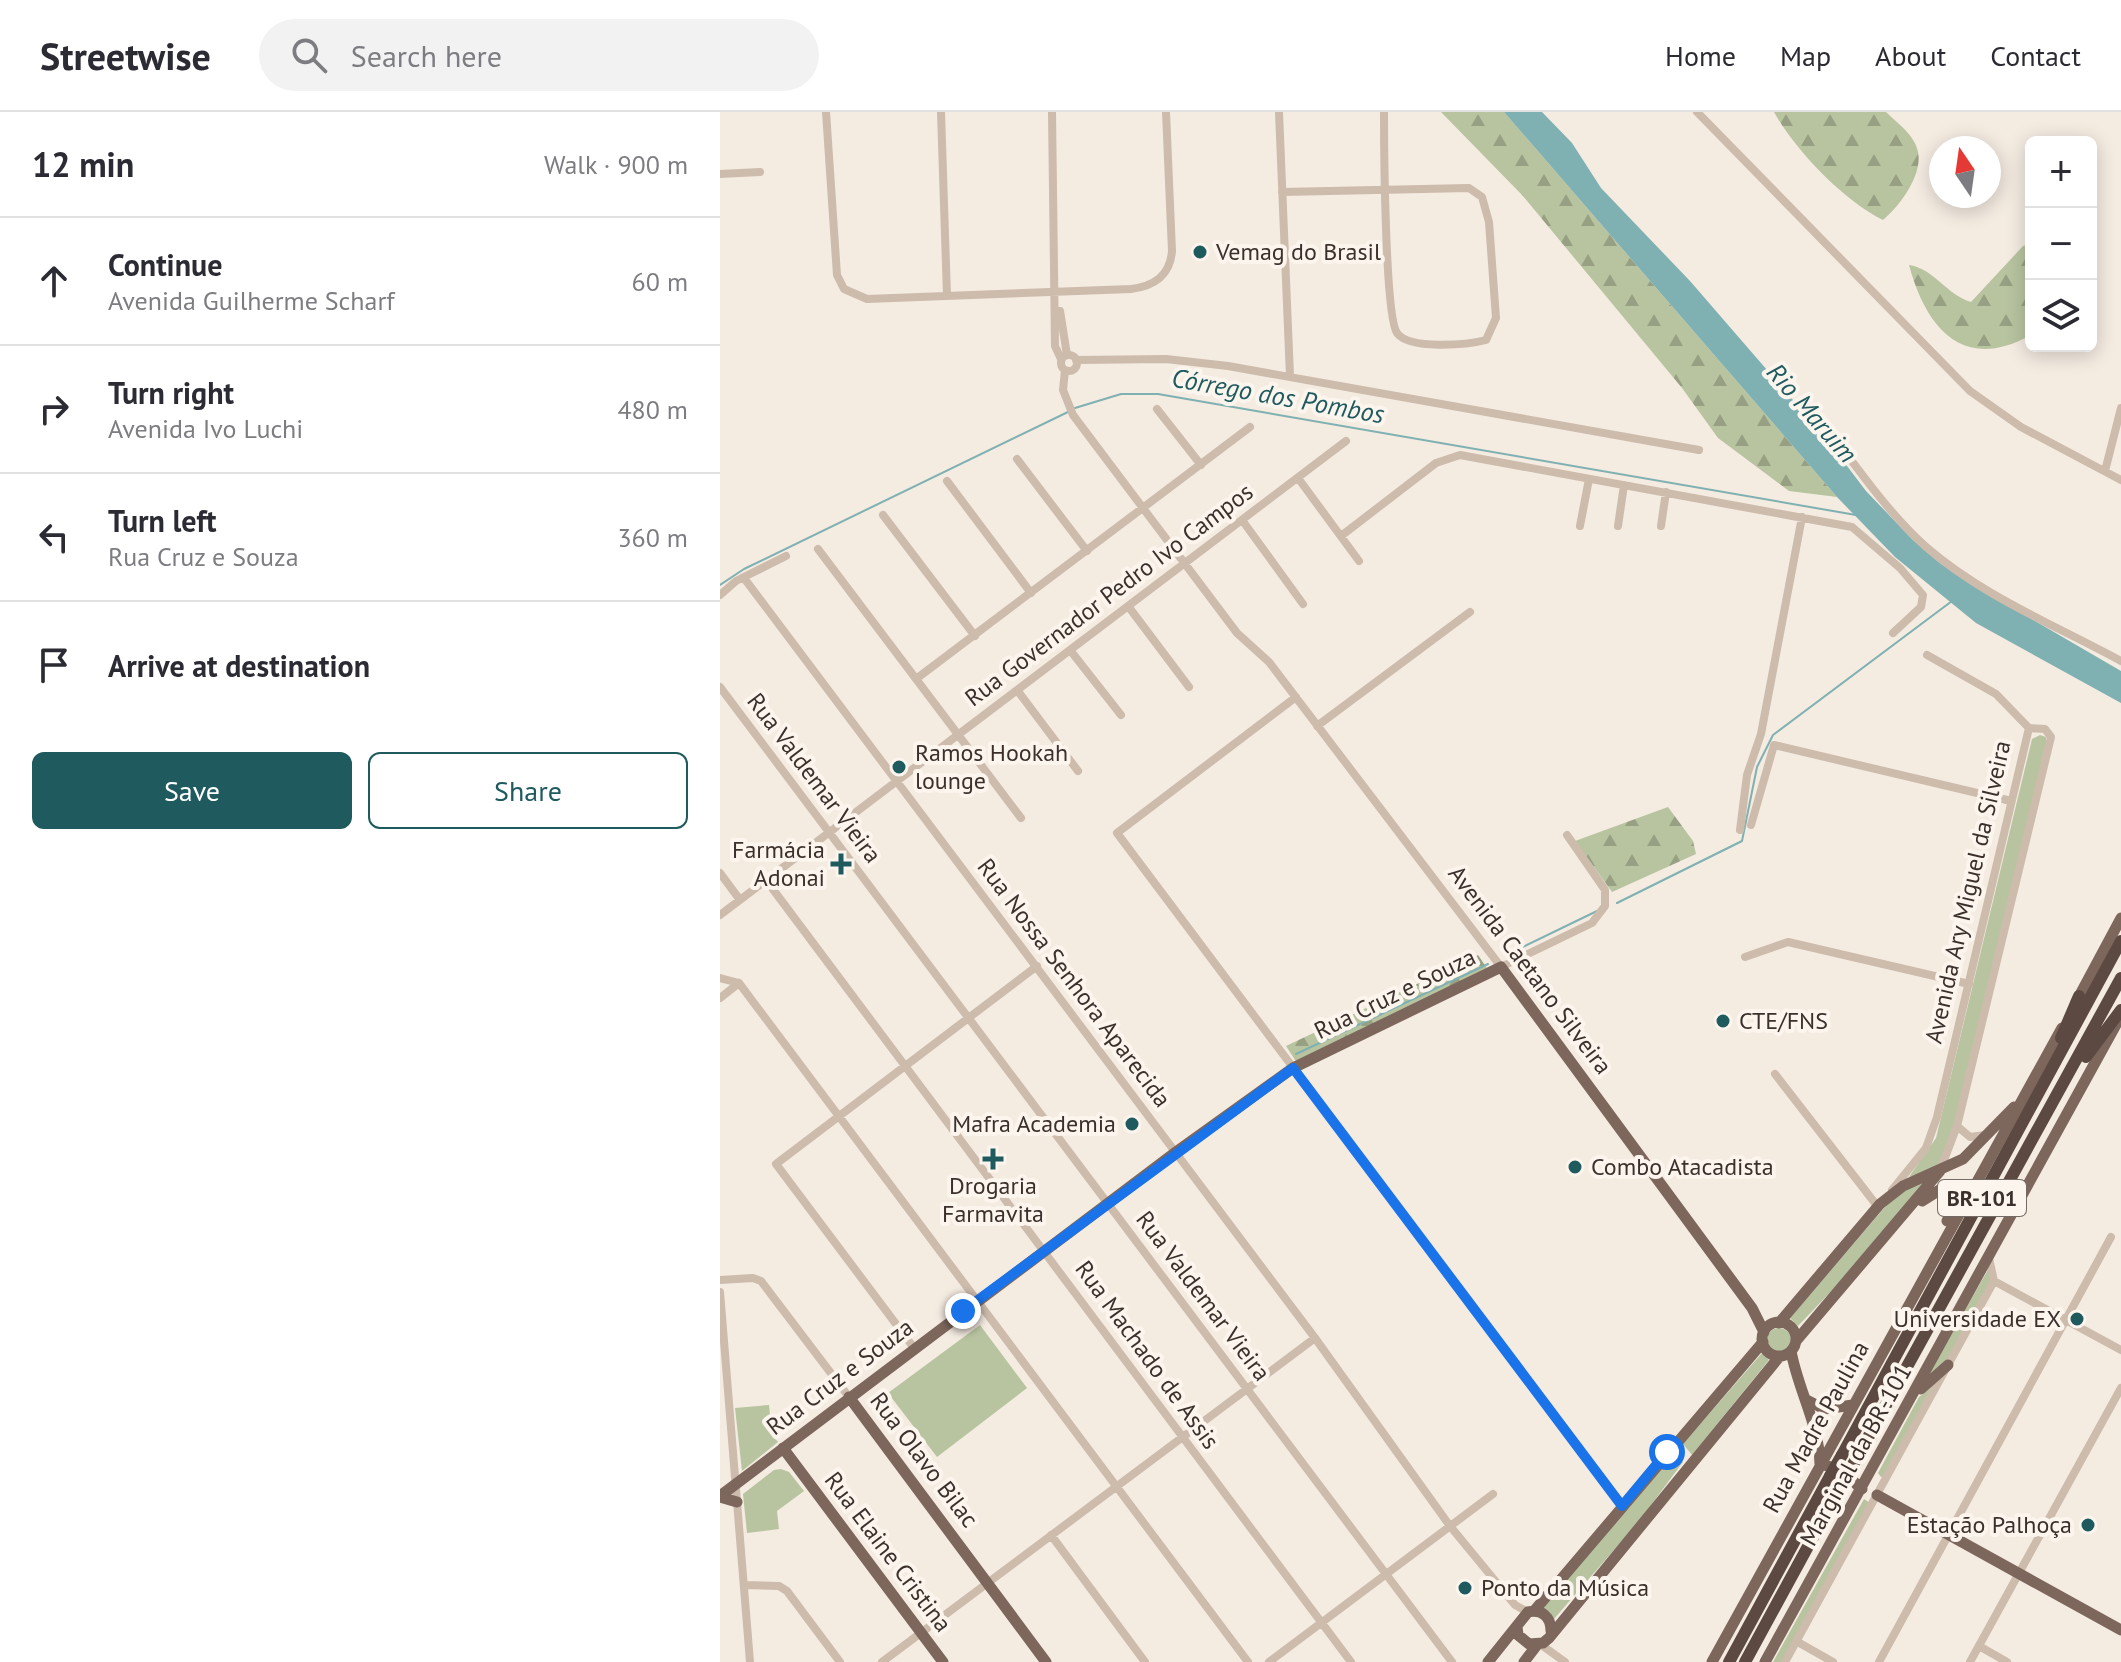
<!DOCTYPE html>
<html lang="en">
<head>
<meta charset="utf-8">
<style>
  :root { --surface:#fff; --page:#f2f2f3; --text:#2b2b33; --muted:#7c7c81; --line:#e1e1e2; --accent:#1f5a5e }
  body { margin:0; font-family:"PT Sans",sans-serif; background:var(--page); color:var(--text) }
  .controls { position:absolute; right:24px; top:24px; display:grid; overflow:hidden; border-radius:12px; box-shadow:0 4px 20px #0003 }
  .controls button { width:72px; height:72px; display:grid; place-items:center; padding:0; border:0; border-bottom:2px solid var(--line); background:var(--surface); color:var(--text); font:40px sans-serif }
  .compass { position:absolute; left:1209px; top:24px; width:72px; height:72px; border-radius:50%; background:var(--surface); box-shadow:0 4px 20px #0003; rotate:347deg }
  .stop { position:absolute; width:24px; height:24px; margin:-18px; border:6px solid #1a73e8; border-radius:50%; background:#fff }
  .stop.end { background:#1a73e8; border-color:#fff; box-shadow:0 2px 8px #0008 }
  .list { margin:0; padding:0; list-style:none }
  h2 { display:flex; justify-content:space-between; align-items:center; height:104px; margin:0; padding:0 32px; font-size:34px }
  h2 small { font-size:26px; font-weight:400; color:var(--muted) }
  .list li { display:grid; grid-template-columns:52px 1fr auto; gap:24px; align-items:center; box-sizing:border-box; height:128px; padding:0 32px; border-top:2px solid var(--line) }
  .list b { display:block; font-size:30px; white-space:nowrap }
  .list p { margin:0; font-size:26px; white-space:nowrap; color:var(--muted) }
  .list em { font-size:26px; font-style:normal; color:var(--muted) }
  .actions { display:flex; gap:16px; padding:24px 32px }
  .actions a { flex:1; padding:18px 0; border:2px solid var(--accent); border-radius:12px; text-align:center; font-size:28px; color:var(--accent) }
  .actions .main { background:var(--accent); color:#fff }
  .icon { flex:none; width:44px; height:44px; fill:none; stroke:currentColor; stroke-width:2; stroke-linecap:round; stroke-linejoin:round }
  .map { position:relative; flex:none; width:1401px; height:1550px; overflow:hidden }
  header { display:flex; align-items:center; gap:48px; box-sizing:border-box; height:112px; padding:0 40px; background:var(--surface); border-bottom:2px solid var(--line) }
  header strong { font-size:38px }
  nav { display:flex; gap:44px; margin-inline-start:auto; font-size:28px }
  .search { width:560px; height:72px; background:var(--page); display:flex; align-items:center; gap:20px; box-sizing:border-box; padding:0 28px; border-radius:44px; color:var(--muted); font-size:30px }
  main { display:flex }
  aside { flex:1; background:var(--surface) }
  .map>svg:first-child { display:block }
  .green { fill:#b8c4a0 }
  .forest { fill:url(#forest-firs) }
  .water { fill:#7fb0b2 }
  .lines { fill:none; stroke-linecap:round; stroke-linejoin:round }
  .stream { stroke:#7fb0b2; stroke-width:2 }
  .minor { stroke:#cdbbac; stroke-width:8 }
  .major { stroke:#7d675c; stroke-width:11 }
  .highway { stroke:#5c4a42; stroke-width:12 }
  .highway-bridge { stroke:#5c4a42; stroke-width:12 }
  .route { stroke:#1a73e8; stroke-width:10 }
  .poi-dot { fill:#1f5a5e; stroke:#fbf5ee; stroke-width:3 }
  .labels { text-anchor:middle; stroke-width:8; stroke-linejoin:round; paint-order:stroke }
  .shield { fill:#fbf5ee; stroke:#756b66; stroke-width:2 }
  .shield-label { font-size:22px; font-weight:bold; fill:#3b302b }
  .poi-label { font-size:24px; fill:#3b302b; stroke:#fbf5ee; text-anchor:start }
  .street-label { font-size:24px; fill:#3b302b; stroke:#fbf5ee }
  .water-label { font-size:26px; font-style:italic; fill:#1f5a5e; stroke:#fbf5ee }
</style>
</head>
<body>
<header>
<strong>Streetwise</strong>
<div class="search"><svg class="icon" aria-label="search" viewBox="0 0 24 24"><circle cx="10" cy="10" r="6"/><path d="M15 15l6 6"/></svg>Search here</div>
<nav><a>Home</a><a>Map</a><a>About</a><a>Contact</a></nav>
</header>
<main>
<aside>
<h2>12 min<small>Walk · 900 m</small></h2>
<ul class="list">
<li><svg class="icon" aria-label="ahead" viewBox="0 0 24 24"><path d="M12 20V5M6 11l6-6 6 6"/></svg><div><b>Continue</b><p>Avenida Guilherme Scharf</p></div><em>60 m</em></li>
<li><svg class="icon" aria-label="right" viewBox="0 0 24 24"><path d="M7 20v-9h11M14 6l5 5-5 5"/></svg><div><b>Turn right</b><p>Avenida Ivo Luchi</p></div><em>480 m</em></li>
<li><svg class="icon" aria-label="left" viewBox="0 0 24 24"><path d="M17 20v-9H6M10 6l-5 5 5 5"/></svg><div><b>Turn left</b><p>Rua Cruz e Souza</p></div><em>360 m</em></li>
<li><svg class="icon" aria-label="arrive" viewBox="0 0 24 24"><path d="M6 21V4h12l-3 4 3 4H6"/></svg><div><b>Arrive at destination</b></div></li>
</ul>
<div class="actions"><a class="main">Save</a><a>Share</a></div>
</aside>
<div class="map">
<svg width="1401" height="1550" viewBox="0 0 1401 1550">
  <defs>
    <pattern id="forest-firs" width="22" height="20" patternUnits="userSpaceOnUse" patternTransform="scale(2)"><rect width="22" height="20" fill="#b8c4a0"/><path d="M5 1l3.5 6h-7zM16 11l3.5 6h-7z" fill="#97a083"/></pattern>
  </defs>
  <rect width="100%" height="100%" fill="#f4ebe1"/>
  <path class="green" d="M1320 623 1326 625V631L1239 1002 1219 1056 1189 1065 1216 1026 1312 627Z
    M1215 1062 1155 1133 1078 1214 1070 1206 1177 1081Z
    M1269 1156 1271 1171 1227 1249 1206 1266Z
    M260 1213 307 1276 217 1345 168 1281Z
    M1047 1228a12 12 0 1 1 24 0a12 12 0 1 1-24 0Z
    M1042 1241 1049 1248 972 1343 963 1332Z
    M1216 1272 1165 1365H1161L1158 1361 1199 1285Z
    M49 1293 52 1323 58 1330 22 1359 15 1296Z
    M954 1343 963 1350 919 1409 834 1507 819 1493Z
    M61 1357 69 1360 84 1379 57 1399 59 1417 27 1421 23 1382 54 1358Z
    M1144 1387 1150 1391 1062 1550H1053Z"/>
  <path class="forest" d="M721 0H784L1117 385 1069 379 998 326 962 276 803 84Z
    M1054 0H1166C1177 11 1195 23 1198 40 1203 63 1179 95 1163 108 1123 88 1076 39 1054 0Z
    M1311 132V223C1243 261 1206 216 1189 153 1213 156 1227 183 1251 190L1303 134Z
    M948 695 973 729 976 742 892 780 855 729Z
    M758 843 767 856 577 951 566 934Z"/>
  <path class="water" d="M784 0H822L852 31 881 76 970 169 1105 325 1146 379 1193 428 1221 452 1265 480 1401 559V591L1256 511 1175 445 1117 385Z"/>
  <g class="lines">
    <path class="stream" d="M355 296 401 282H438L1136 403
      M0 473 24 457 350 299
      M897 791 1022 729 1037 655 1053 623 1232 489
      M788 842 877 799
      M576 942 768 852"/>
    <path class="minor" d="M106 0 117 163 124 177 147 187 411 177C434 174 450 164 452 139L446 0
      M221 0 227 184
      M332 0 335 234 341 247
      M559 0 570 264
      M977 0 1250 279 1301 315 1401 368
      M0 62 40 60
      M562 80 749 76 762 85 769 110 776 206 766 228C747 233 689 238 677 221 665 204 664 32 664 0
      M340 199 347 243
      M341 251a8 8 0 1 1 16 0a8 8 0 1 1-16 0Z
      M356 248 446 247 508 254 979 338
      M345 258 343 278 353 303 517 521 549 550 781 855 872 811 885 794V778L847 723
      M437 297 481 353
      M1096 302C1131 346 1163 396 1205 434 1262 484 1335 513 1401 549
      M297 347 367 439
      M1385 359 1401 296
      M578 366 639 449
      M227 369 311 481
      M163 403 255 524
      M522 408 583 492
      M860 414 869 367
      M898 414 904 373
      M941 414 946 380
      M621 424 716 351 740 343 1132 415 1180 456 1203 483 1201 495 1173 521
      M98 437 301 706
      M24 466 595 1226 730 1414 795 1493 808 1500
      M0 483 16 469 66 444
      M408 494 469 575
      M350 538 401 603
      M1207 543 1276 582 1309 616
      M196 567 530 315
      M0 575 732 1550
      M297 578 358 659
      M576 585 397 721 902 1394
      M597 614 750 500
      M1031 713 1054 633 1291 689
      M1020 718 1027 663 1041 622 1082 405
      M0 761 20 788
      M46 768 631 1550
      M0 803 626 329
      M1025 845 1068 830 1249 872
      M0 866 19 871
      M19 871 528 1550
      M0 886 19 871
      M1055 962 1158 1095
      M1237 1014 1250 1025 1265 1023
      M1221 1056 1237 1014 1331 625 1325 617 1309 616
      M1172 1078 1206 1036 1217 1005 1309 616
      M0 1168 33 1166 41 1169 129 1285
      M1274 1169 1401 1238
      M0 1180 30 1550
      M194 1236 56 1052 317 854
      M331 1423 425 1550
      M24 1473 59 1474 67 1479 120 1550
      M1076 1529 1113 1550
      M820 1532 845 1550
      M1259 1534 1287 1550
      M162 1550 595 1226
      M549 1550 773 1382
      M1065 1550 1274 1169 1269 1146
      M1159 1550 1391 1125
      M1250 1550 1401 1276"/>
    <path class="major" d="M1356 890 1401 806
      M1202 1089 1221 1077 1232 1079 1236 1088 1227 1109
      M1042 1227a17 17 0 1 1 34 0a17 17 0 1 1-34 0Z
      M1059 1211 1160 1092 1183 1074 1243 1047 1294 995
      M1076 1229 1220 1059
      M1071 1239C1078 1278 1099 1312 1100 1352L1119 1357 1142 1377
      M1201 1277 1228 1253
      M129 1285 326 1550
      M1085 1287 1104 1297 1133 1293
      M63 1336 223 1550
      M1157 1383 1401 1518
      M0 1384 456 1040 573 956 781 855 1032 1196 1044 1220
      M0 1385 17 1390
      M814 1499 1043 1230
      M797 1515 798 1523 809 1532 823 1531 829 1526 1060 1244
      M768 1550 808 1500C822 1497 831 1505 831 1519
      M804 1550 817 1533
      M992 1550 1342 916
      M1045 1550 1398 909"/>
    <path class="highway" d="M1341 926 1359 884
      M1366 945 1401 898
      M1122 1343 1401 829
      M1134 1351 1401 866
      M1009 1550 1110 1364
      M1025 1550 1122 1372"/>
    <path class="highway-bridge" d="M1110 1364 1122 1343
      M1122 1372 1134 1351"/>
  </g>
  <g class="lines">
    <path class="route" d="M243 1199 573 956 902 1394 947 1340"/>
  </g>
  <g class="poi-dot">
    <circle cx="480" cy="140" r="8"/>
    <circle cx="179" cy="655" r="8"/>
    <path d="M117 740h8v8h8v8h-8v8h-8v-8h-8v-8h8z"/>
    <circle cx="1003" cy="909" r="8"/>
    <circle cx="412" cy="1012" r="8"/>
    <path d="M269 1035h8v8h8v8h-8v8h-8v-8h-8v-8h8z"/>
    <circle cx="855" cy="1055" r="8"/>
    <circle cx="1357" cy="1207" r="8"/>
    <circle cx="1368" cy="1413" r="8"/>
    <circle cx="745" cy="1476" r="8"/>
  </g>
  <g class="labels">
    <rect class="shield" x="1218" y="1068" width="88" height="36" rx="6"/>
    <g class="shield-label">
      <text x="1262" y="1094">BR-101</text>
    </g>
    <g class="poi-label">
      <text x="496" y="148">Vemag do Brasil</text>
      <text x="195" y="649">Ramos Hookah<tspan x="195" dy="28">lounge</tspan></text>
      <text x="105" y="746" text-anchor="end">Farmácia<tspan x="105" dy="28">Adonai</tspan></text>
      <text x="1019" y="917">CTE/FNS</text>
      <text x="396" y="1020" text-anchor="end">Mafra Academia</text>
      <text x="871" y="1063">Combo Atacadista</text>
      <text x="273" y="1082" text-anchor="middle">Drogaria<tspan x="273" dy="28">Farmavita</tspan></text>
      <text x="1341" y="1215" text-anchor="end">Universidade EX</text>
      <text x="1352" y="1421" text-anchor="end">Estação Palhoça</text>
      <text x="761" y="1484">Ponto da Música</text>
    </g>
    <g class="street-label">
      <text transform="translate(389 483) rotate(-37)" y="8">Rua Governador Pedro Ivo Campos</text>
      <text transform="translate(94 666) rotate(53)" y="8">Rua Valdemar Vieira</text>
      <text transform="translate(1248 780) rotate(-77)" y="8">Avenida Ary Miguel da Silveira</text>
      <text transform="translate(810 858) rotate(53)" y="8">Avenida Caetano Silveira</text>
      <text transform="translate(354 871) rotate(53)" y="8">Rua Nossa Senhora Aparecida</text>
      <text transform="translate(675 882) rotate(-26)" y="8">Rua Cruz e Souza</text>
      <text transform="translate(483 1184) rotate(53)" y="8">Rua Valdemar Vieira</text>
      <text transform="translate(427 1243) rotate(54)" y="8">Rua Machado de Assis</text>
      <text transform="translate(120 1265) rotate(-37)" y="8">Rua Cruz e Souza</text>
      <text transform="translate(1096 1315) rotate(-61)" y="8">Rua Madre Paulina</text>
      <text transform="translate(1136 1343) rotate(-61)" y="8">Marginal da BR-101</text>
      <text transform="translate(204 1348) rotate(53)" y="8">Rua Olavo Bilac</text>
      <text transform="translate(168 1440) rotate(53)" y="8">Rua Elaine Cristina</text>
    </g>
    <g class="water-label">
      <text transform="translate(558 284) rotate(10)" y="9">Córrego dos Pombos</text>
      <text transform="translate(1092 301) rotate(49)" y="9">Rio Maruim</text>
    </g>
  </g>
</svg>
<div class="controls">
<button>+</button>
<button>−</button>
<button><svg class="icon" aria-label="layers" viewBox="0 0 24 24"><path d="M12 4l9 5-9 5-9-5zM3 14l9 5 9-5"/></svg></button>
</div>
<svg class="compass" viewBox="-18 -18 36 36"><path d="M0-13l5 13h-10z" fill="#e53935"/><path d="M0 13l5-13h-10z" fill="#7c7c81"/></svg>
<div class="stop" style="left:947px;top:1340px"></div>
<div class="stop end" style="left:243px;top:1199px"></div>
</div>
</main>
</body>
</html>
